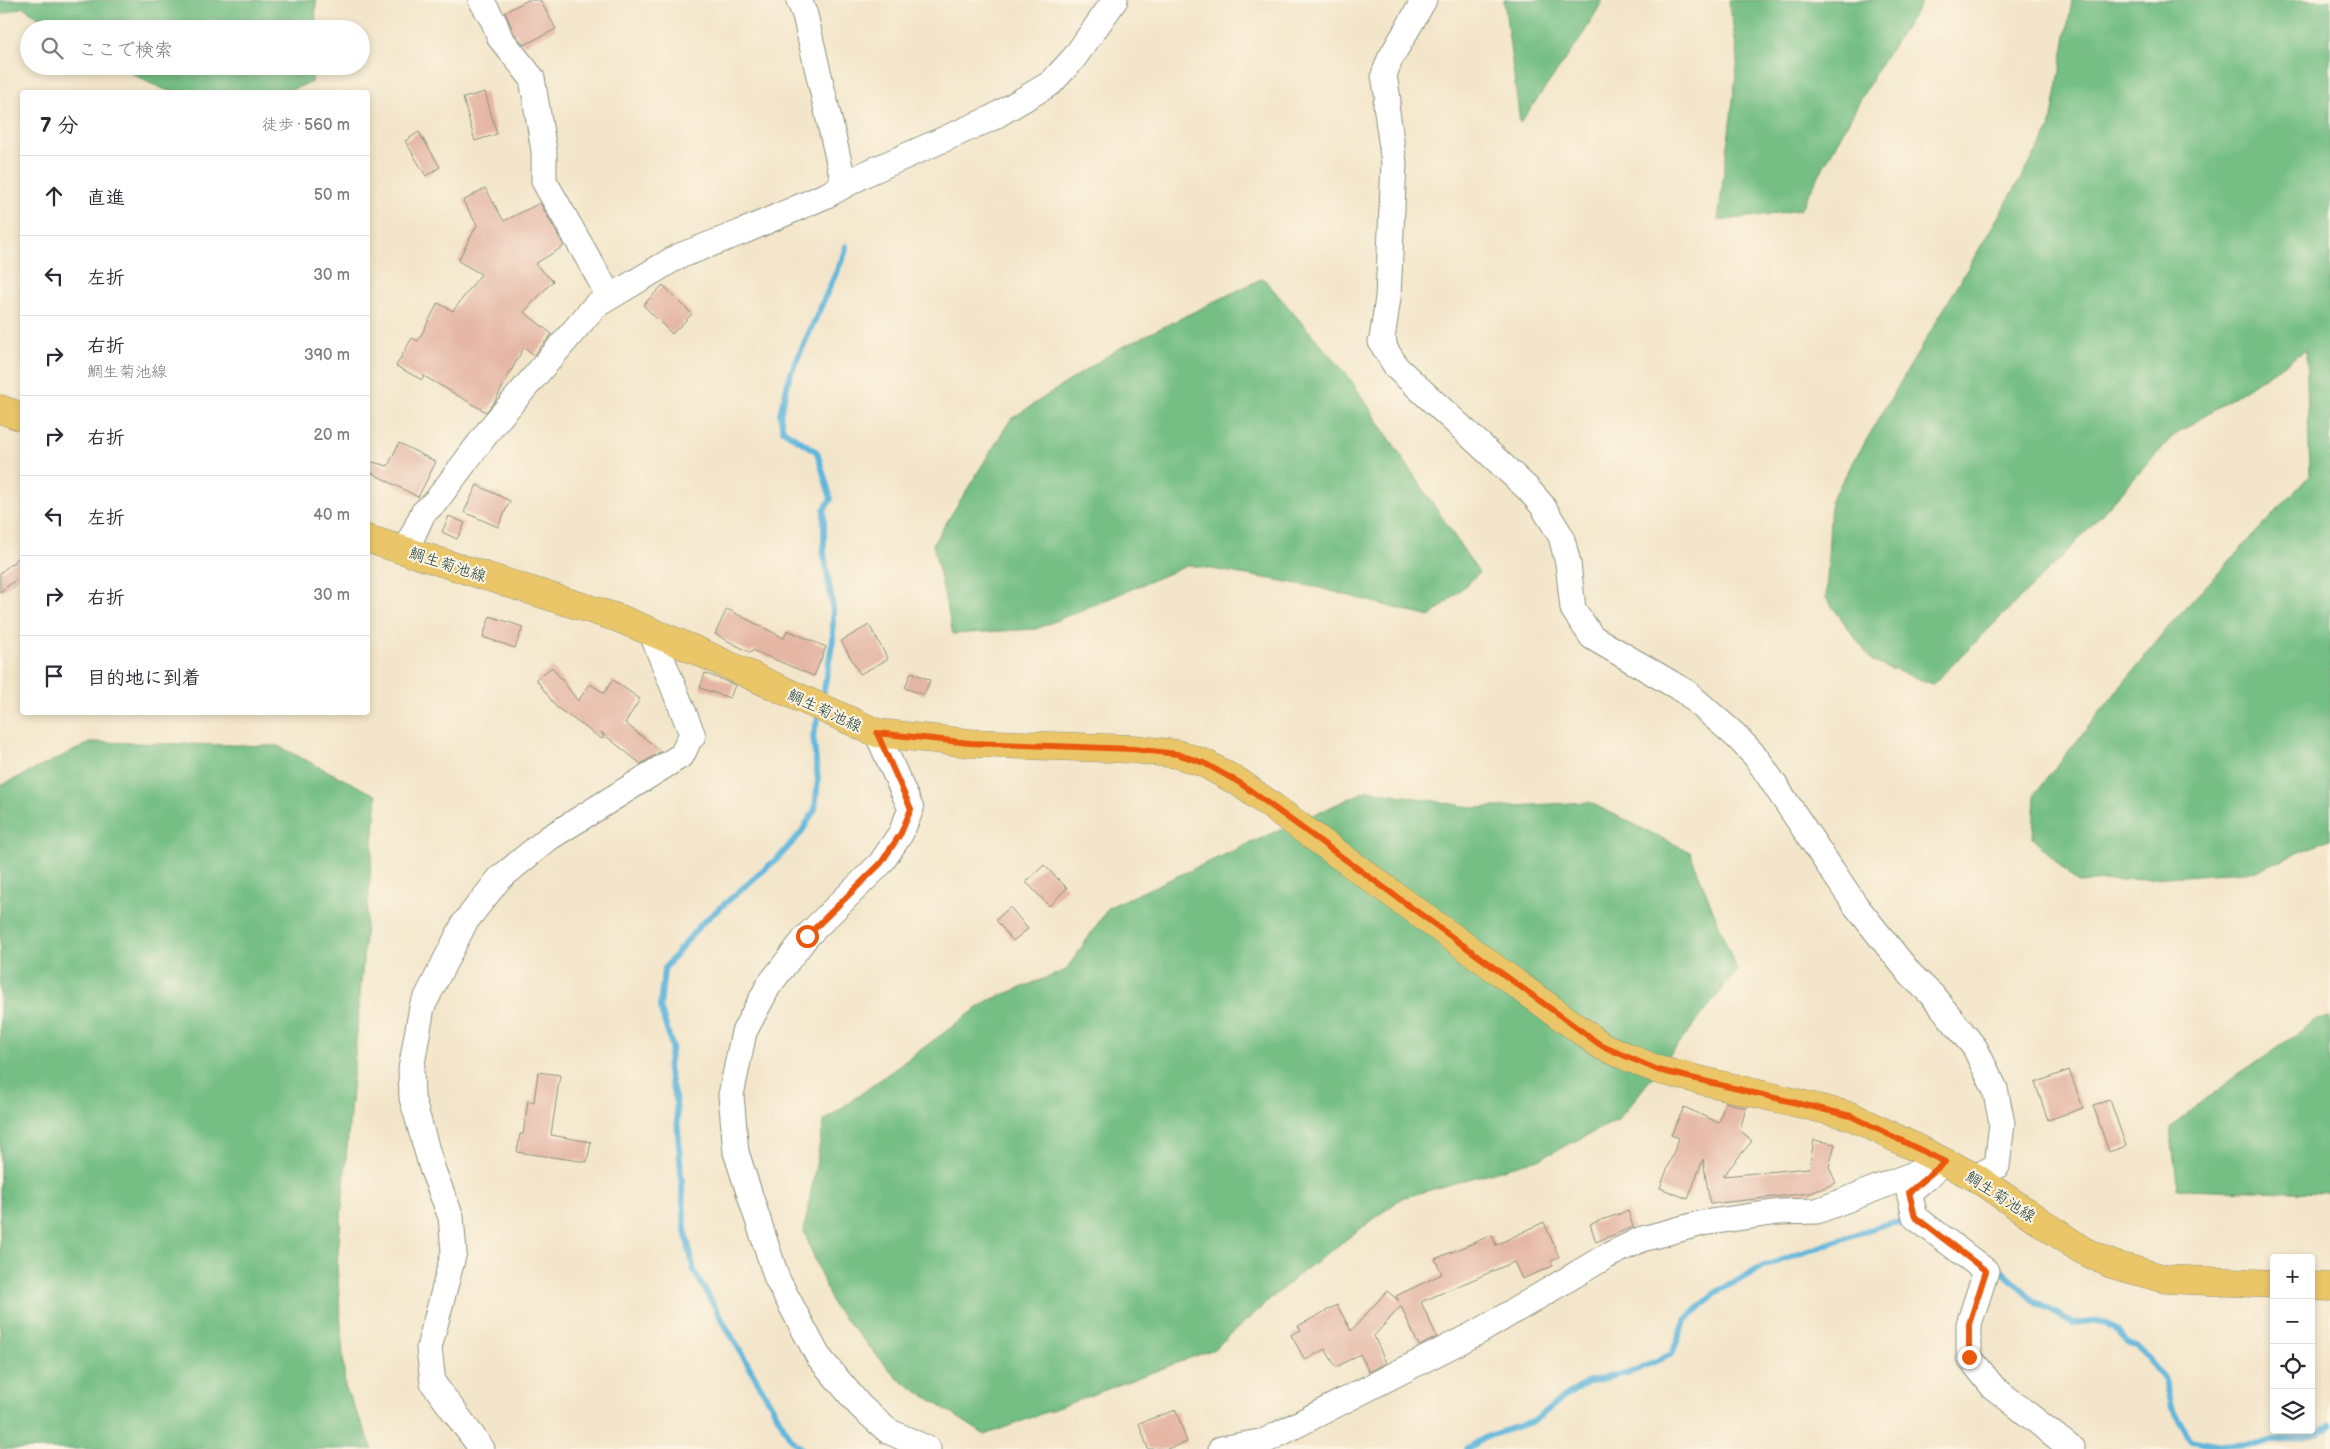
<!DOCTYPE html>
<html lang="ja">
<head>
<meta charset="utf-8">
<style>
  :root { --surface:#fff; --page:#f2f2f3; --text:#2b2b33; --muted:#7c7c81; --line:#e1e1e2 }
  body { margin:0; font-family:"Balsamiq Sans","Klee One",sans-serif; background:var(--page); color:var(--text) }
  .controls { position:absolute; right:15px; bottom:15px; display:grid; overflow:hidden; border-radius:5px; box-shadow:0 2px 8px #0003 }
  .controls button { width:45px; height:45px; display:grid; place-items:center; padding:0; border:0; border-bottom:1px solid var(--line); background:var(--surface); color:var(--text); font:25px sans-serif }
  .stop { position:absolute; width:15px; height:15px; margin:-11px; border:4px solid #ea580c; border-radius:50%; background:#fff }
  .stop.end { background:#ea580c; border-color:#fff; box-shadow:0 1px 5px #0008 }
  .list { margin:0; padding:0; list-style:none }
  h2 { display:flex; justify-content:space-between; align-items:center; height:65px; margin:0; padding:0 20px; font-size:21px }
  h2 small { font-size:16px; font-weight:400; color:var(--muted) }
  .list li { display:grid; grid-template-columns:32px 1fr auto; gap:15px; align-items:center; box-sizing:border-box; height:80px; padding:0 20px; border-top:1px solid var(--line) }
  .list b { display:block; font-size:19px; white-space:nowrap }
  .list p { margin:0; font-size:16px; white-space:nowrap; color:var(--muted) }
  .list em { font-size:16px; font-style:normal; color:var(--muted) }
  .icon { flex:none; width:28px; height:28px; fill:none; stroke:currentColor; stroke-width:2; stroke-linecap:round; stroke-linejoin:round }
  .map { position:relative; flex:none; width:2330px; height:1449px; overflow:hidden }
  .search { position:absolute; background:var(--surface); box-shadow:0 2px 8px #0003; left:20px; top:20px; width:350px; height:55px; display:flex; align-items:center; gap:12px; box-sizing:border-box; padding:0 18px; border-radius:28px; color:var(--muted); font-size:19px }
  .panel { position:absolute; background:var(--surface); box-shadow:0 2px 8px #0003; left:20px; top:90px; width:350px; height:625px; border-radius:5px }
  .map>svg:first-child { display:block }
  .forest { fill:#75be84; stroke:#4a7e5c }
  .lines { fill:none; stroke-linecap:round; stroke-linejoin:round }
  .stream { stroke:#5fb6dc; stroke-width:6 }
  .building { fill:#e5b6a4 }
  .minor-casing { stroke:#89917e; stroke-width:27 }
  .major-casing { stroke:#89917e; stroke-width:29 }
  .minor { stroke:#fff; stroke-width:25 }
  .major { stroke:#ebc669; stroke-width:28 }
  .route { stroke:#ea580c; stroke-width:6 }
  .labels { text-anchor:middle; stroke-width:4; stroke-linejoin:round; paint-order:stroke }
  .street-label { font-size:16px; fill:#1f3d34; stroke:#fcf5e5 }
</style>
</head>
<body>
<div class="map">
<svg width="2330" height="1449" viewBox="0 0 2330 1449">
  <rect width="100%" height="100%" fill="#fcf5e5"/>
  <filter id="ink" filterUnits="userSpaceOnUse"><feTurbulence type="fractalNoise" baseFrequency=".02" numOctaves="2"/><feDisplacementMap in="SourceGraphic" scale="10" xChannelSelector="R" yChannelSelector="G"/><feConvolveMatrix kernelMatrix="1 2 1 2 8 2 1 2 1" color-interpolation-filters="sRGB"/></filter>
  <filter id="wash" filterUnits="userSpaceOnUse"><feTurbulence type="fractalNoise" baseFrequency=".0096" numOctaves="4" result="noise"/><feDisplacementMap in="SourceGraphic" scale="20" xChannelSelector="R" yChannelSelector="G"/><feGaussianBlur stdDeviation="1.12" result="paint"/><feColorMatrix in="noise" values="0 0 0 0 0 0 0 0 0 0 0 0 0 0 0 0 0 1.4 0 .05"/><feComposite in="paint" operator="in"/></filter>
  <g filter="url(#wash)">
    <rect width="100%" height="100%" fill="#f3e5c9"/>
    <path class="forest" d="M0 0H316L315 29H58L23 7 0 15Z
      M1504 0H1603L1581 38 1520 123Z
      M1729 0H1923L1874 75 1800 210 1718 221 1738 59Z
      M2072 0H2330V839L2257 871 2078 883 2033 838 2035 793 2175 619 2310 475 2306 350 2172 437 2068 551 1933 684 1873 662 1826 598 1831 500 2050 129Z
      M120 66H313L312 82 285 92H171L145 81Z
      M1263 278 1348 376 1479 573 1430 617 1316 587 1189 565 1036 629 953 634 933 544 1011 419 1118 349Z
      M92 742 278 746 377 796 337 1265 345 1387 373 1449H0V786Z
      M1368 790 1477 808 1589 802 1690 852 1737 971 1618 1120 1539 1159 1402 1198 1297 1276 1214 1349 985 1435 897 1378 833 1306 804 1231 824 1121 987 1001 1066 970 1109 907Z
      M2330 1017V1193L2178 1189 2170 1128 2226 1083 2318 1019Z"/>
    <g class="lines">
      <path class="stream" d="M822 701 833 640V609L824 554V510L831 499 817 452 783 430 780 414 790 375 845 253 846 246
        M1992 1266 2002 1271 2037 1303 2074 1323 2093 1321 2107 1324 2118 1330 2127 1342 2136 1346 2165 1380 2171 1407 2191 1440 2221 1446 2285 1441 2318 1433 2330 1426
        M802 1449 791 1439 694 1271 685 1229 676 1103 668 1068 672 1046 660 1007 664 969 700 925 779 857 801 833 815 809 818 780 813 736 819 714
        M1466 1449 1486 1437 1534 1421 1564 1397 1590 1381 1631 1372 1672 1354 1685 1321 1715 1293 1762 1267 1891 1222 1913 1223"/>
    </g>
    <g id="blocks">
      <path class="building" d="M528 0H540L556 29 524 45 513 31 505 12Z
        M485 92 497 134 475 141 463 98Z
        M419 132 440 167 426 176 405 141Z
        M485 188 504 221 540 203 564 246 535 264 553 281 524 312 552 334 534 355 524 347 495 401 486 412 424 376 422 380 396 366 412 338 418 341 438 303 453 311 481 274 458 261 477 225 463 201Z
        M663 285 692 314 672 334 643 305Z
        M399 443 436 462 418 497 368 471V461L388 466Z
        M477 485 510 501 498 527 464 512Z
        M449 516 465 523 457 539 442 532Z
        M22 555V575L0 592V573Z
        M727 609 784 638 787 630 826 647 814 676 752 650 751 653 715 634Z
        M490 616 523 627 515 648 483 637Z
        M869 625 888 659 860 674 841 641Z
        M552 667 578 701 590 684 604 693 613 680 640 699 625 723 661 751 641 764 601 732 604 737 602 739 556 707 536 679Z
        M911 672 930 680 924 695 905 688Z
        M705 673 735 685 730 698 700 688Z
        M1044 865 1067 888 1049 906 1026 882Z
        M1010 907 1028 929 1013 941 996 920Z
        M2069 1070 2083 1108 2048 1120 2035 1083Z
        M538 1072 560 1075 551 1135 591 1142 587 1162 517 1152 520 1134H523L528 1101 534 1102Z
        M2110 1100 2126 1146 2109 1152 2093 1105Z
        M1725 1102 1746 1108 1740 1130 1752 1141 1723 1176 1809 1168 1814 1140 1835 1144 1829 1167 1836 1183 1811 1193 1710 1204 1703 1159 1688 1199 1660 1188 1679 1138 1671 1135 1684 1107 1719 1123Z
        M1628 1211 1633 1227 1596 1242 1590 1224Z
        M1544 1222 1559 1257 1551 1261 1553 1266 1522 1279 1514 1262 1421 1302 1437 1337 1419 1346 1401 1306 1374 1336 1386 1363 1369 1372 1360 1354 1336 1367 1325 1349 1305 1360 1291 1335 1301 1330 1298 1326 1337 1305 1351 1331 1387 1291 1399 1301 1396 1296 1442 1274 1435 1259 1492 1235 1496 1245Z
        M1176 1410 1187 1442 1167 1449H1148L1139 1423Z"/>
    </g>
  </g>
  <g filter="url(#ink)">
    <use href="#blocks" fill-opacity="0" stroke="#89917e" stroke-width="1"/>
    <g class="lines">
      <g class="minor-casing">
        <path id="minor" d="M481 0 494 22 500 38 532 78 544 151V181L610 297
          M799 0 805 15 844 184
          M1424 0 1390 59 1384 75 1388 100 1386 104 1394 163 1388 298 1382 339 1384 342H1381L1397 368 1527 488 1542 505 1561 536 1568 563 1573 609 1592 637 1686 692 1736 736 1756 757 1856 906 1911 975 1933 996 1975 1048 1995 1089 2002 1123 1997 1166 1975 1177
          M406 550 423 513 436 501 493 425 595 306 677 257 742 232 827 195 865 174 992 118 1051 83 1074 58 1115 0
          M877 733 911 809 901 833 881 863 807 936 769 985 744 1032 731 1095 736 1152 777 1279 818 1356 860 1406 888 1431 928 1449
          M1933 1172 1909 1192 1915 1217 1986 1271 1969 1324V1357L1993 1387 2072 1449
          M482 1449 433 1383 429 1348 454 1252 451 1217 432 1168 412 1098 411 1069 422 1007 465 922 499 879 549 838 682 755 690 738 693 736 652 634
          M1221 1449 1265 1441 1482 1330 1605 1257 1642 1239 1703 1223 1779 1212 1817 1211 1945 1162"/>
      </g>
      <g class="major-casing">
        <path id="major" d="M0 409 22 417
          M368 539 618 618 695 650 877 733 970 743 1133 749 1177 754 1204 763 1240 783 1602 1046 1658 1070 1851 1116 1975 1177 2082 1250 2111 1264 2166 1279 2274 1284
          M2311 1286 2330 1287"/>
      </g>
      <use href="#minor" class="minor"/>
      <use href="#major" class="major"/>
    </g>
  </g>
  <g class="lines" filter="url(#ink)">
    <path class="route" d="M807 936 881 863 901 833 911 809 877 733 970 743 1133 749 1177 754 1204 763 1240 783 1602 1046 1658 1070 1851 1116 1945 1162 1909 1192 1915 1217 1986 1271 1969 1324V1357"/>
  </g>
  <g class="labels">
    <g class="street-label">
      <text transform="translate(448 564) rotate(18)" y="6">鯛生菊池線</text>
      <text transform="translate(825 710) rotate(25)" y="6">鯛生菊池線</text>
      <text transform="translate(2001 1196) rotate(33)" y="6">鯛生菊池線</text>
    </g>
  </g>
</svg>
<div class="controls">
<button>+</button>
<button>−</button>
<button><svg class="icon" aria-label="locate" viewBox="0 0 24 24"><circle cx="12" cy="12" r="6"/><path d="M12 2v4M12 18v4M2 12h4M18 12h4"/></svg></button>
<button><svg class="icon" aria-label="layers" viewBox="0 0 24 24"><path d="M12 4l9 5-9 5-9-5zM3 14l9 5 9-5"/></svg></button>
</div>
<div class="stop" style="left:807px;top:936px"></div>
<div class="stop end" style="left:1969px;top:1357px"></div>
<div class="search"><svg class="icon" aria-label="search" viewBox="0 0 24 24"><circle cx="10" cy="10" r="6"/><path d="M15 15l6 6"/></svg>ここで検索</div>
<section class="panel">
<h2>7 分<small>徒歩 · 560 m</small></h2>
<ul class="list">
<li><svg class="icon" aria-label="ahead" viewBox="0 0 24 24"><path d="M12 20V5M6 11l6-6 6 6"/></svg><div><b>直進</b></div><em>50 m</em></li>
<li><svg class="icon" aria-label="left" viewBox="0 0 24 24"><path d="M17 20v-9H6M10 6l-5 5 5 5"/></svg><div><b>左折</b></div><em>30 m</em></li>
<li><svg class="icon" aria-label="right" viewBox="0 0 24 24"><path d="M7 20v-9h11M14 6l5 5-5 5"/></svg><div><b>右折</b><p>鯛生菊池線</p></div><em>390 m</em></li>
<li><svg class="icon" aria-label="right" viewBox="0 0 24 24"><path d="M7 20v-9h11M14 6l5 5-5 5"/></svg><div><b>右折</b></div><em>20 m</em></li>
<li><svg class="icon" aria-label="left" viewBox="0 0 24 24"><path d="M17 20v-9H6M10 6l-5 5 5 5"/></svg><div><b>左折</b></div><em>40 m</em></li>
<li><svg class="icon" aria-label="right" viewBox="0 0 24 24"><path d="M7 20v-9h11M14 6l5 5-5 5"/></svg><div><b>右折</b></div><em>30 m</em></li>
<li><svg class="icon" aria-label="arrive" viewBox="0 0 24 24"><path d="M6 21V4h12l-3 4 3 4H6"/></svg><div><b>目的地に到着</b></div></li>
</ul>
</section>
</div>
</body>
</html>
